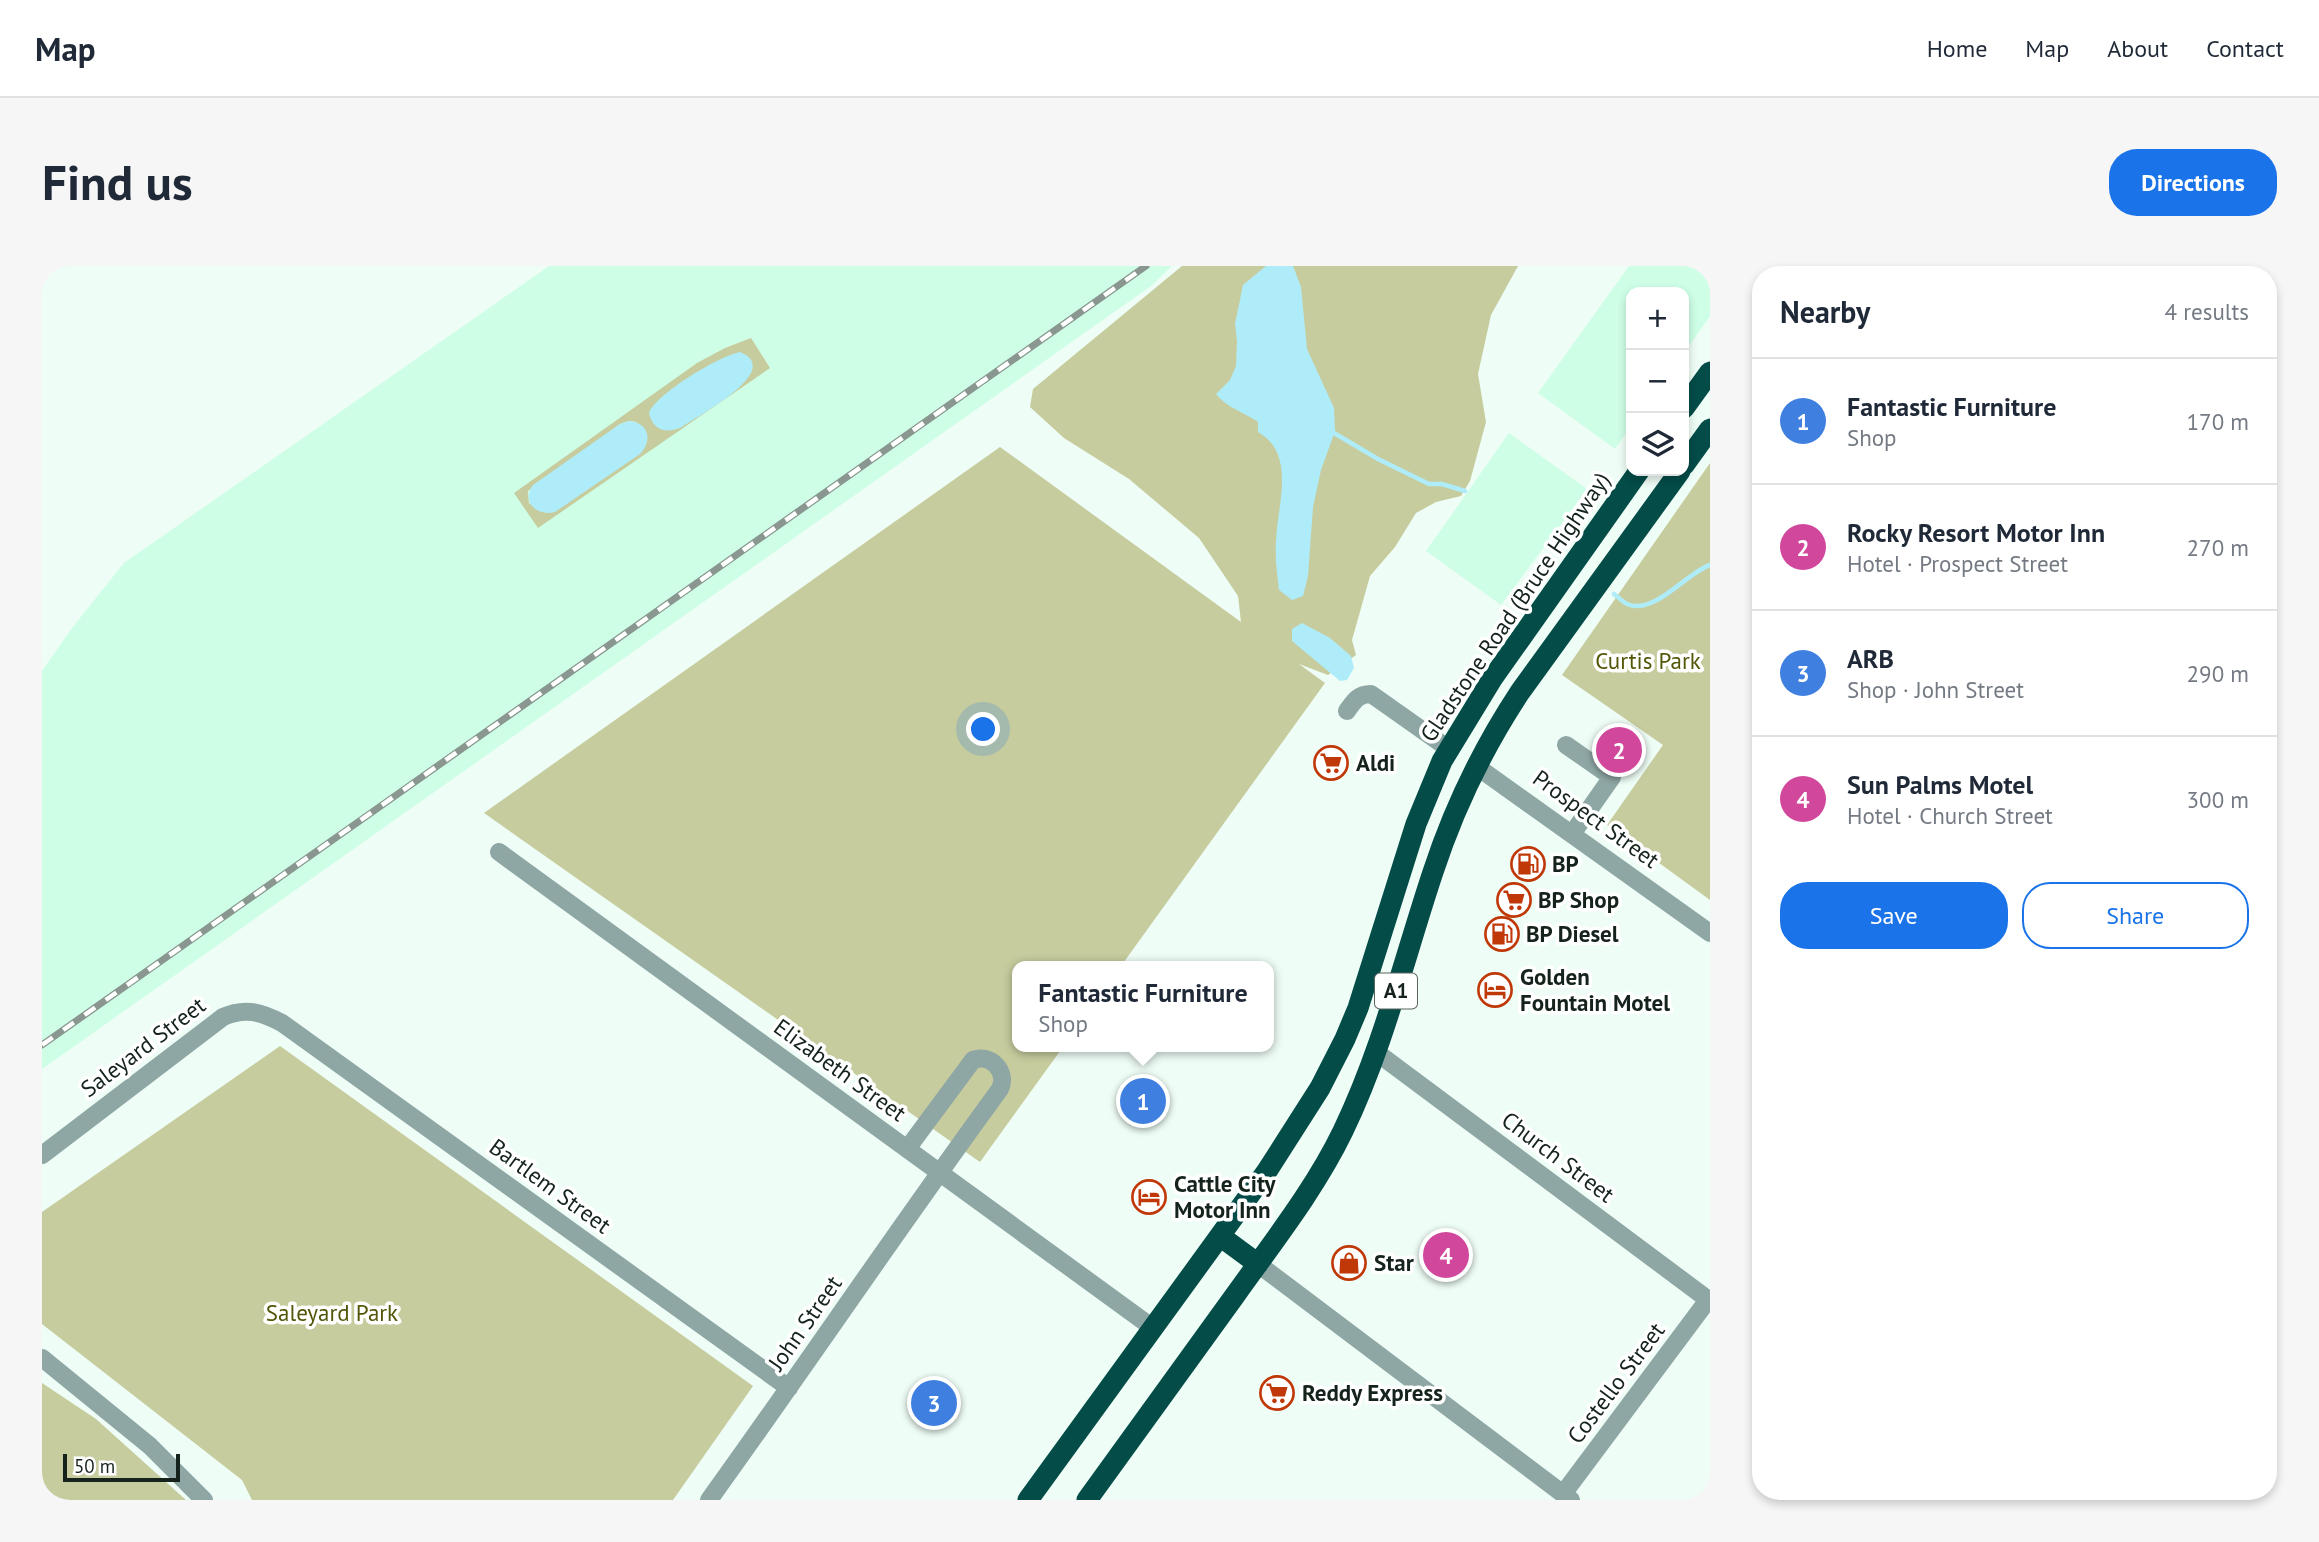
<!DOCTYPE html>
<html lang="en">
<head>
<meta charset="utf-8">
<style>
  :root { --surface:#fff; --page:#f6f6f7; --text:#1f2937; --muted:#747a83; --line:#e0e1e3; --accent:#1a73e8 }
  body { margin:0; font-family:"PT Sans",sans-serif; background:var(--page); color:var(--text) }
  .controls { position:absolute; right:21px; top:21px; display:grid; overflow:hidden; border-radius:14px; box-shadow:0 4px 10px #0003 }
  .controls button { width:63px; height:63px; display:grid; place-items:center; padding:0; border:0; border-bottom:2px solid var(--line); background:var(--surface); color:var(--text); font:35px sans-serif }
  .scale { position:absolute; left:21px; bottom:18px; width:117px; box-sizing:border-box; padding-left:7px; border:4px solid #15231c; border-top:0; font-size:19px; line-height:24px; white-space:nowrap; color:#15231c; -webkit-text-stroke:5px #fff; paint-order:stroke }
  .you { position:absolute; left:942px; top:464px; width:24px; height:24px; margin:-18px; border:5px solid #fff; border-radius:50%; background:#1a73e8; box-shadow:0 0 0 10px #1a73e833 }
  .badge { display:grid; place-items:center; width:46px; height:46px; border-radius:50%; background:var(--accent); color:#fff; font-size:23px; font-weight:700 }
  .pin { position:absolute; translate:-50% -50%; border:4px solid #fff; box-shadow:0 2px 7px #0006 }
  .popup { position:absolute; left:970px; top:695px; width:262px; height:91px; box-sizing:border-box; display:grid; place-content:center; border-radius:14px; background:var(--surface); filter:drop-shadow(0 2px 5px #0005); font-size:23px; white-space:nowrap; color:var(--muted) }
  .popup b { font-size:26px; color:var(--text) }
  .popup::after { content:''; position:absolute; left:50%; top:100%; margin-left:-14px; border:14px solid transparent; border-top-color:var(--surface) }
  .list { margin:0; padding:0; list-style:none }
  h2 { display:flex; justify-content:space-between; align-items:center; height:91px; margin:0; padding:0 28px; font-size:30px }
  h2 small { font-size:23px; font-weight:400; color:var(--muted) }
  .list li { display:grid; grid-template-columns:46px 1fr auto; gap:21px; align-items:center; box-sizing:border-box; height:126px; padding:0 28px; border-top:2px solid var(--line) }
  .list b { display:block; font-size:26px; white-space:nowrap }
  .list p { margin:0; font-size:23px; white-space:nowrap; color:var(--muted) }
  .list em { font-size:23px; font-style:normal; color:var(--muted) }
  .actions { display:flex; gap:14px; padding:21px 28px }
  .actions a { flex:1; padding:16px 0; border:2px solid var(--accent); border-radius:28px; text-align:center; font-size:24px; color:var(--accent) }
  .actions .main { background:var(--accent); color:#fff }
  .icon { flex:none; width:38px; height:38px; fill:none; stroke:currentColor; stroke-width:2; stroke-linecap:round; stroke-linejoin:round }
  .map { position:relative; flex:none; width:1668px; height:1234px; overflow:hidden; border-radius:28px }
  header { display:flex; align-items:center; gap:42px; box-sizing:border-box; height:98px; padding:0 35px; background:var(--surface); border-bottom:2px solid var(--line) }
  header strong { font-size:33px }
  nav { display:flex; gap:38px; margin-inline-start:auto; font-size:24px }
  .intro { display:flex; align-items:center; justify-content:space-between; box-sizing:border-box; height:168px; padding:0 42px }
  h1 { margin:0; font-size:49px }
  .button { padding:18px 32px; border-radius:28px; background:var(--accent); color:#fff; font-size:24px; font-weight:700 }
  main { display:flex; gap:42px; padding:0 42px }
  aside { flex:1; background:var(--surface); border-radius:28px; box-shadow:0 4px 10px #0003 }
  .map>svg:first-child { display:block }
  .built { fill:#cefee6 }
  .green { fill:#c7cc9e; fill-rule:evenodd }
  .water { fill:#afecfa }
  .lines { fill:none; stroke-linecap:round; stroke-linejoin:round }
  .stream { stroke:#afecfa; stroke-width:4.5 }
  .minor { stroke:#8ea7a5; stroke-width:18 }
  .highway { stroke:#034c48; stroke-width:21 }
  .rail-casing { stroke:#899790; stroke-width:7 }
  .rail { stroke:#fff; stroke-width:4.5; stroke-dasharray:13; stroke-linecap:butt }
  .labels { text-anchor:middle; stroke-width:7; stroke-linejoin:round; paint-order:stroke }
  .shield { fill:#fff; stroke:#5b6560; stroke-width:2 }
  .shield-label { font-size:21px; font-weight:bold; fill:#15231c }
  .street-label { font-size:23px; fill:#15231c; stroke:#fff }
  .park-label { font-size:23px; fill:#535606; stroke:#fff }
  .poi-label { font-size:23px; font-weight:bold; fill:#15231c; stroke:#fff; text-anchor:start }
</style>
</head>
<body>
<header>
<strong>Map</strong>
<nav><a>Home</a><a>Map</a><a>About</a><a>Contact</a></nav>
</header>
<div class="intro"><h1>Find us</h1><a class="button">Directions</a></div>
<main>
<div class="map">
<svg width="1668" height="1234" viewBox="0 0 1668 1234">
  <rect width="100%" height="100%" fill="#eefdf5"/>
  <path class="built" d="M507 0H1130L1109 20 0 803V405L30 362 82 297Z
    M1587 0H1668V50L1642 87V26H1589V160L1573 183 1496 127Z
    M1467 167 1545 223 1459 339 1384 285Z"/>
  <path class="green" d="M1140 0H1476L1449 49 1436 108 1444 156 1428 215 1419 230 1394 236 1374 247 1353 281 1328 310 1310 374 1314 389 1286 409 1257 398 1283 417 1079 700H975V781H1021L938 896 442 547 958 181 1199 356 1196 330 1157 272 1087 213 1022 172 988 141 991 123Z
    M709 72 728 102 496 262 472 227 655 97 683 82ZM587 155 595 156 487 238 486 225 578 158Z
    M1668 197V634L1565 559 1621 479 1520 409Z
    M238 780 711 1120 631 1234H210L200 1214 0 1058V946Z
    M0 1117 54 1153 144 1234H5L0 1230Z"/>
  <path class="water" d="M1224 0H1251L1259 21 1265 83 1292 142 1293 165 1279 204 1271 241 1266 310 1261 330 1250 334 1237 324C1235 308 1233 292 1234 276 1235 240 1255 188 1216 166V156C1202 146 1185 142 1174 128L1188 114 1194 100 1195 75 1193 58 1201 19Z
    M698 86C743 104 656 150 640 161 625 168 611 165 607 147 614 128 677 90 698 86Z
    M587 155C607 157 611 174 598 188L513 246C494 251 479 235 491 219L578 158Z
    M1260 357 1288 372 1309 390 1312 402 1305 414 1298 415 1250 375V363Z"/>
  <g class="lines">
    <path class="stream" d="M1292 167 1336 193 1387 218H1400L1423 225
      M1572 328C1576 331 1581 336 1585 338 1612 350 1644 307 1668 299"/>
    <path class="minor" d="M1305 445C1312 435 1316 428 1329 428L1407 483
      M1524 479 1570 511 1530 568
      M1434 500 1668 667
      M457 586 1111 1062
      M1334 786 1668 1035
      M0 889 181 751C203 741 219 746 240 757L747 1122
      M1216 998 1529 1234
      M0 1092 108 1180 162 1234
      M1521 1228 1666 1034
      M667 1234C765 1098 859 958 958 823 966 806 949 787 931 794L865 883"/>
    <path class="highway" d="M1642 142 1668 106
      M1642 199 1668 163
      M1178 970 1216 998
      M986 1234 1225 905 1278 822 1303 773 1316 742 1374 558 1400 495 1450 413 1597 205
      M1045 1234C1095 1165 1144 1097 1194 1028 1231 976 1273 923 1301 865 1341 782 1362 693 1391 606 1412 542 1441 482 1478 426L1638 205"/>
    <g class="rail-casing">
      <path id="rail" d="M0 779 1104 0"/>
    </g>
    <use href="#rail" class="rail"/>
  </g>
  <defs>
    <g id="supermarket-ring" transform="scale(1.75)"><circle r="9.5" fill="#fff" stroke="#c03808" stroke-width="1.5"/><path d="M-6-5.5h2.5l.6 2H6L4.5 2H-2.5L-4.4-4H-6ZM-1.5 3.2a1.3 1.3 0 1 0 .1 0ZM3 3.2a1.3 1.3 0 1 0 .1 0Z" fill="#c03808"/></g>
    <g id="fuel-ring" transform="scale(1.75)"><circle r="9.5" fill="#fff" stroke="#c03808" stroke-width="1.5"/><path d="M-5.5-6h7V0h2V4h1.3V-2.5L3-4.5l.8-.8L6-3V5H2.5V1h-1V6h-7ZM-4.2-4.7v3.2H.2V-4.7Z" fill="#c03808"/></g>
    <g id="hotel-ring" transform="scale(1.75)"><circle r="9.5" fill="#fff" stroke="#c03808" stroke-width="1.5"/><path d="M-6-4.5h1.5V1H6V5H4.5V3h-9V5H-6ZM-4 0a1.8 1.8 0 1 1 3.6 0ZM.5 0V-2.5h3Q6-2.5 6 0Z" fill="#c03808"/></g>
    <g id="shop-ring" transform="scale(1.75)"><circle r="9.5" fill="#fff" stroke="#c03808" stroke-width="1.5"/><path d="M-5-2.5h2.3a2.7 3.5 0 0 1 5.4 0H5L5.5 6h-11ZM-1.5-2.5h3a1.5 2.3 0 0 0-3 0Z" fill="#c03808"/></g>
  </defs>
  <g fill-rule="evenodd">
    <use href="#supermarket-ring" x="1289" y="497"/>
    <use href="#fuel-ring" x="1486" y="598"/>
    <use href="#supermarket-ring" x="1472" y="634"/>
    <use href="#fuel-ring" x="1460" y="668"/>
    <use href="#hotel-ring" x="1453" y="724"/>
    <use href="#hotel-ring" x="1107" y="931"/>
    <use href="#shop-ring" x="1307" y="997"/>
    <use href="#supermarket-ring" x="1235" y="1127"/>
  </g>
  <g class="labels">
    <rect class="shield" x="1333" y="707.5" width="42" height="35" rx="5"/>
    <g class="shield-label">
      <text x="1354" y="732">A1</text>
    </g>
    <g class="street-label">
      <text transform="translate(1473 341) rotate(-56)" y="8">Gladstone Road (Bruce Highway)</text>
      <text transform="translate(1554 553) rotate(36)" y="8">Prospect Street</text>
      <text transform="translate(101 781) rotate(-37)" y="8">Saleyard Street</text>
      <text transform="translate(798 804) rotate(36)" y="8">Elizabeth Street</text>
      <text transform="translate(1516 891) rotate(37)" y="8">Church Street</text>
      <text transform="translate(508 920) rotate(36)" y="8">Bartlem Street</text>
      <text transform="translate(763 1057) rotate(-55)" y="8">John Street</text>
      <text transform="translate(1574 1117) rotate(-53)" y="8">Costello Street</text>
    </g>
    <g class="park-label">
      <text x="1606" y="403">Curtis Park</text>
      <text x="290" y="1055">Saleyard Park</text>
    </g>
    <g class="poi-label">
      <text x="1314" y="505">Aldi</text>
      <text x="1510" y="606">BP</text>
      <text x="1496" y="642">BP Shop</text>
      <text x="1484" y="676">BP Diesel</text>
      <text x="1478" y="719">Golden<tspan x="1478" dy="26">Fountain Motel</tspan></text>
      <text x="1132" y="926">Cattle City<tspan x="1132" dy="26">Motor Inn</tspan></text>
      <text x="1332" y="1005">Star</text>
      <text x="1260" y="1135">Reddy Express</text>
    </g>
  </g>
</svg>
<div class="controls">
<button>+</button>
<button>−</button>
<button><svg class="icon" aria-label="layers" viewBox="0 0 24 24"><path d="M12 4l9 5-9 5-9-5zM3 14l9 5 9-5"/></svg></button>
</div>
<div class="scale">50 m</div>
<div class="you"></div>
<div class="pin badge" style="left:1101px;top:835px;background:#3f7fe0">1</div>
<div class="popup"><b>Fantastic Furniture</b>Shop</div>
<div class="pin badge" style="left:1577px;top:484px;background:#d1479c">2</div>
<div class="pin badge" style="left:892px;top:1137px;background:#3f7fe0">3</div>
<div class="pin badge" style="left:1404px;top:989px;background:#d1479c">4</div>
</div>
<aside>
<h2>Nearby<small>4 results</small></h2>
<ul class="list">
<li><span class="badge" style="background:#3f7fe0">1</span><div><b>Fantastic Furniture</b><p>Shop</p></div><em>170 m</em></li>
<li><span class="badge" style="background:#d1479c">2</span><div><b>Rocky Resort Motor Inn</b><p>Hotel · Prospect Street</p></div><em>270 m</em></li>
<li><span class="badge" style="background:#3f7fe0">3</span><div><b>ARB</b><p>Shop · John Street</p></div><em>290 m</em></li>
<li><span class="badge" style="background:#d1479c">4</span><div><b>Sun Palms Motel</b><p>Hotel · Church Street</p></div><em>300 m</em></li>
</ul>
<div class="actions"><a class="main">Save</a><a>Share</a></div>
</aside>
</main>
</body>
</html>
